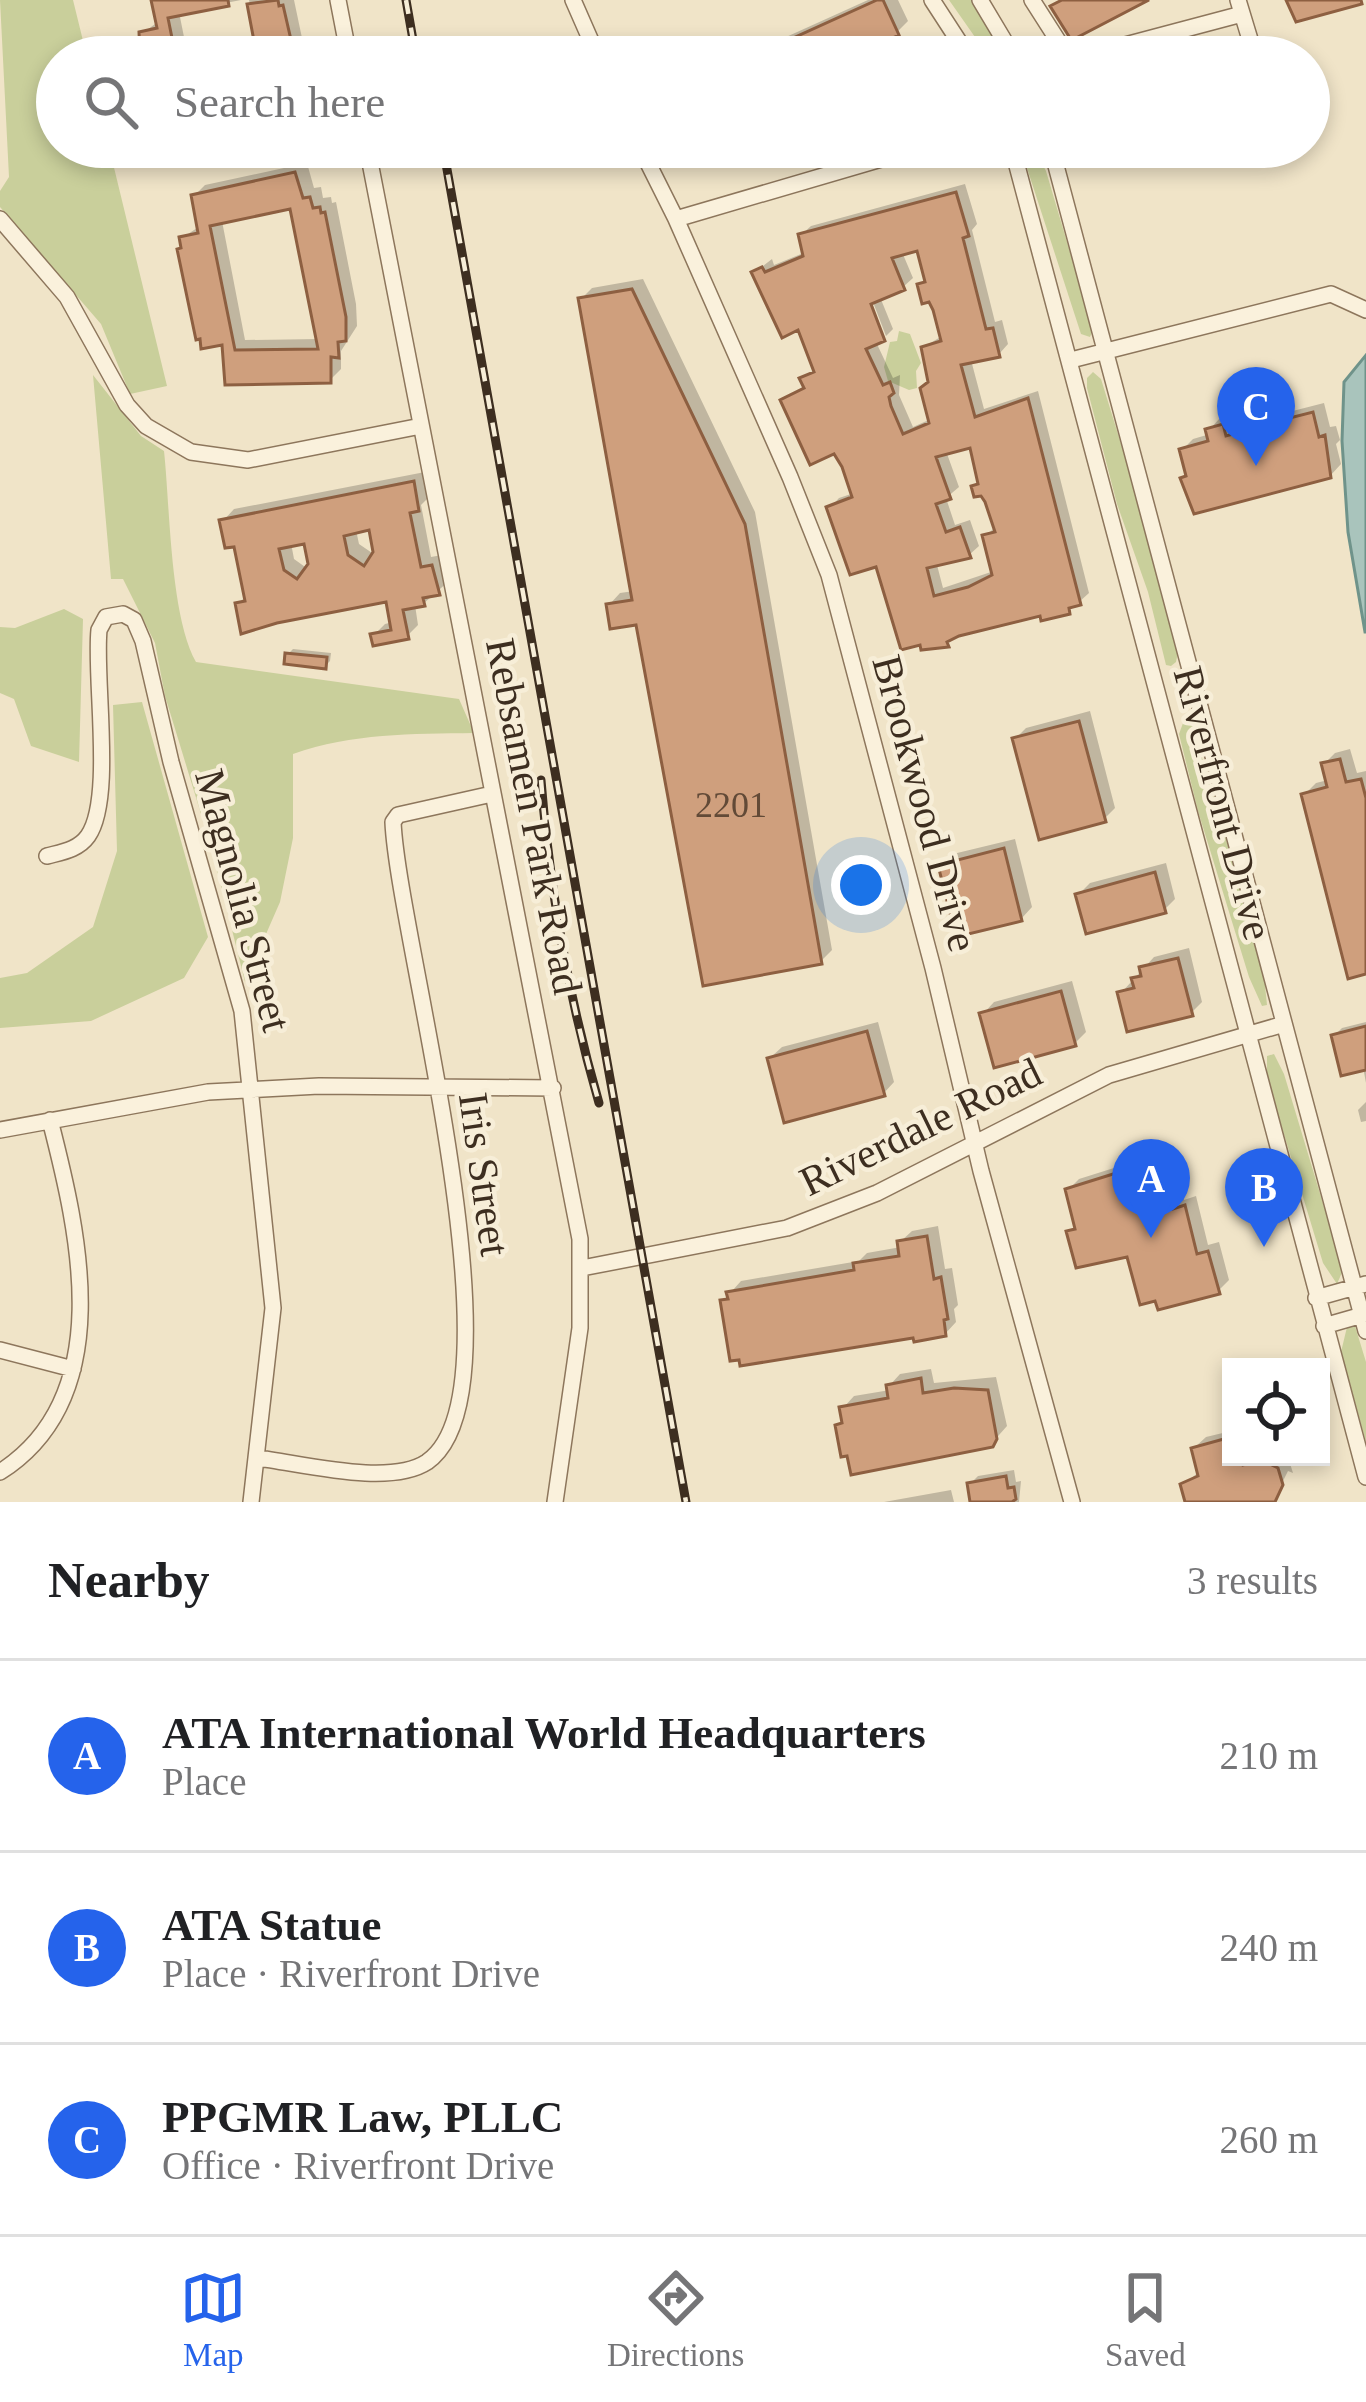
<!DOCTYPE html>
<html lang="en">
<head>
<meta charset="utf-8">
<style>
  :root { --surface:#fff; --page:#f6f6f6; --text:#202124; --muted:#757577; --line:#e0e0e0; --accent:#2563eb }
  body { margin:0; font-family:"Times New Roman",serif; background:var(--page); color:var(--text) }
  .controls { position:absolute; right:36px; bottom:36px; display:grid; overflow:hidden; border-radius:0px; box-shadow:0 6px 18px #0003 }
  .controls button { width:108px; height:108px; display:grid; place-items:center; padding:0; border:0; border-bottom:3px solid var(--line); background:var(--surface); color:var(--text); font:60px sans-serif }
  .you { position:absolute; left:861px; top:885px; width:42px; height:42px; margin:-30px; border:9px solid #fff; border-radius:50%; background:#1a73e8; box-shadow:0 0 0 18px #1a73e833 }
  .badge { display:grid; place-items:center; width:78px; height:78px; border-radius:50%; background:var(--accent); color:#fff; font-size:39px; font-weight:700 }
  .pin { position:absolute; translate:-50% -99px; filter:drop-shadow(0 3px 6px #0008) }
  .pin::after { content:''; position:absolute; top:63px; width:42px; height:36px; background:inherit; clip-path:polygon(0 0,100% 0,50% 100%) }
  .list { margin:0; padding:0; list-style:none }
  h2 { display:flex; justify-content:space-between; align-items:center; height:156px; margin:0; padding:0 48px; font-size:51px }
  h2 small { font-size:39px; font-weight:400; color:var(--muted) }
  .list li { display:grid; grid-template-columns:78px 1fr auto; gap:36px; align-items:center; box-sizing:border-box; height:192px; padding:0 48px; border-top:3px solid var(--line) }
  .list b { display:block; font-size:45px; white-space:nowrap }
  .list p { margin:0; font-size:39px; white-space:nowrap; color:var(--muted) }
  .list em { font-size:39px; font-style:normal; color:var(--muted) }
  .icon { flex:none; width:66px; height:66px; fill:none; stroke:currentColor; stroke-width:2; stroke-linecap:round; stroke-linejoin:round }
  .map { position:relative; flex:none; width:1366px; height:1502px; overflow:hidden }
  .search { position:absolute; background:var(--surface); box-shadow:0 6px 18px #0003; left:36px; right:36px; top:36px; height:132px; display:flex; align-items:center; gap:30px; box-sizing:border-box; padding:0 42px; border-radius:66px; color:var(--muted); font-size:45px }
  .sheet { height:732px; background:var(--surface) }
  nav { display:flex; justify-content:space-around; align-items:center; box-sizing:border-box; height:168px; border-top:3px solid var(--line); background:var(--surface); font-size:33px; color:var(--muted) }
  nav a { display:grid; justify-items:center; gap:6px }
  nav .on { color:var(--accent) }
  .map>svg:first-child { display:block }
  .green { fill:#c9cf9b }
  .water { fill:#a9c4bc; stroke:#6f938a; stroke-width:3 }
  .shadow { fill:#0003; fill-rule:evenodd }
  .building { fill:#cf9f7d; stroke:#8d5f41; stroke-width:3; fill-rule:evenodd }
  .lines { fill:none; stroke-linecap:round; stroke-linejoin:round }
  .minor-casing { stroke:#8d765c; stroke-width:18 }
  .minor { stroke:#faf1dc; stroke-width:15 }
  .rail-casing { stroke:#3d2e20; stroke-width:9 }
  .rail { stroke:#f7eed8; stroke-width:4.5; stroke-dasharray:14; stroke-linecap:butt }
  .labels { text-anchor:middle; stroke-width:9; stroke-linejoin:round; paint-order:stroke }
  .number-label { font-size:36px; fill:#624a37 }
  .street-label { font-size:42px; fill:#3d2e20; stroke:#f7eed8 }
</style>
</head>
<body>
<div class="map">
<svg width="1366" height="1502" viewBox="0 0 1366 1502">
  <rect width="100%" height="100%" fill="#f0e4c8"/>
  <path class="green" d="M0 0H73L87 57H57V147H109L167 386 130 394 101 324 0 207V191L9 177Z
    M949 0H972L1007 57H989Z
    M1025 147H1034L1046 171 1093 330 1090 337 1081 334 1027 168Z
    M899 331 910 334 921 363 916 371 917 388 909 390 888 381 884 367 890 342 897 341Z
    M1093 372 1101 379 1151 541 1178 652 1176 662 1171 666 1166 665 1148 592 1117 504 1087 388V378Z
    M93 375 141 436 164 451C170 506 170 616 196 662L459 699 474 733C411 734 353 733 293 754V838L280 902 245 982 212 850 165 696 155 643 123 579H111Z
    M64 609 83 619 79 762 31 746 14 699 0 693V627L15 628Z
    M142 702 208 937 184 978 91 1021 0 1028V978L27 973 93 927 117 851 113 705Z
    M1186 715 1190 717 1263 966 1267 1005 1262 1006 1249 977 1198 811 1179 734Z
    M1274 1054 1284 1074 1343 1270 1337 1284 1323 1263 1276 1108 1267 1074V1056Z
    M1355 1326 1366 1362V1442L1341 1352 1347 1327Z"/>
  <path class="water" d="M1366 355V632H1365L1348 532 1342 441 1344 382Z"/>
  <path class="shadow" d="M156 0H241L179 12 188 57H143V33L159 21Z
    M249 0H294L306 57H261Z
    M868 0H898L908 21 897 32 869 45 873 57H754L764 47Z
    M307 163 314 188 321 187 323 198 331 197 332 203 336 202 356 304 357 326 341 351V369L329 381 228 382 225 341 182 238 200 226 194 196 205 185ZM292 205 319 339 245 340 222 221Z
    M965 184 977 224 972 230 995 322 1002 320 1008 344 999 354 971 360 984 409 1038 391 1089 593 1069 611 1042 612 958 633 947 644 830 508 839 498 854 493 835 450 783 400 806 385 803 379 816 368 799 326 755 272 772 259 774 265 806 252 801 235 811 226ZM919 247 927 278 920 285 936 309 942 336 924 347 931 381V419L913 427 899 395 900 375 893 378 876 342 868 289 886 336 893 329 880 297 903 287 913 278 902 252ZM973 444 981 480 974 487 988 500 996 526 986 536 994 571 943 588 937 565 969 555 979 546 970 520 955 525 946 498 959 487 946 451Z
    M643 279 755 512 832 950 821 961 639 621 609 605 620 593 634 591 581 299 592 288Z
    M1279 403 1281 414 1324 403 1330 427 1336 426 1340 440 1336 444 1341 464 1330 476 1189 474 1182 450 1193 439 1210 434 1209 430 1220 418 1234 415 1237 426 1254 422 1264 407Z
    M425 472 429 497 421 505 431 557 442 555 449 581 423 604 415 605 418 625 407 636 374 635 385 624 393 622 389 599 238 604 247 595 236 543 223 521 234 509ZM371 527 378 557 359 544 356 530ZM306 541 311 564 308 569 294 559 291 543Z
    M293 649 331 653 330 661 325 666 288 654Z
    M1090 711 1115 808 1104 819 1015 739 1026 728Z
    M1350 749 1357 773 1366 771V971L1304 795 1316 783 1328 780 1324 764 1335 753Z
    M1015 839 1032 907 1021 919 942 865 953 854Z
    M1166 863 1175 899 1164 910 1078 895 1090 883Z
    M1189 948 1202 1002 1191 1013 1121 993 1154 957Z
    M1072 981 1086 1032 1075 1043 983 1014 994 1002Z
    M878 1022 894 1082 883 1094 770 1058 782 1047Z
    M1366 1022V1083L1363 1067 1334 1036 1342 1028Z
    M1366 1102V1121L1361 1122 1358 1110Z
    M1152 1156 1153 1161 1168 1157 1170 1166 1155 1181 1183 1191 1184 1200 1196 1196 1208 1245 1219 1242 1229 1280 1218 1291 1069 1232 1077 1225 1068 1190 1079 1179Z
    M938 1226 945 1269 952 1268 958 1305 954 1309 956 1322 945 1334 723 1301 741 1281 859 1261 867 1253 901 1247 900 1242 912 1231Z
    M931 1369 934 1383 996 1377 1007 1426 991 1444 839 1426 845 1420 843 1408 854 1396 890 1390 889 1386 900 1374Z
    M1231 1431V1457H1288L1293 1473 1288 1471 1273 1501 1185 1502 1183 1485 1200 1471 1194 1448 1206 1437Z
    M1014 1470 1016 1482 1021 1481 1019 1502H973L970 1484 978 1476Z
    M951 1490 954 1502H884Z"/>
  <path class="building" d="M151 0H228L229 6 168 18 175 53 172 57H140L139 32 157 28Z
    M278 0 279 6 283 5 294 53 291 57H257L247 4Z
    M877 0H883L899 35 857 54 858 57H751Z
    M1062 0H1149L1076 38H1070L1050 6Z
    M1286 0H1361L1362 4 1296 22Z
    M295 172 303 198 310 197 313 208 320 207 321 213 325 212 346 317V341L338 342 339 358 331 357V383L225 385 222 345 201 349 200 339 196 340 177 249 181 248 179 237 198 233 191 195ZM290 209 318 349 235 350 210 226Z
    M956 192 969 236 963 238 986 329 993 328 1000 357 961 365 975 417 1028 398 1081 605 1069 608 1070 614 1041 621 1040 616 959 636 947 642 949 647 921 650 920 645 901 650 876 567 850 575 826 507 852 497 842 467 834 454 810 465 780 400 804 388 799 378 814 372 798 330 782 338 751 272 762 267 765 272 803 256 798 234ZM917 251 925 282 917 284 922 304 929 302 933 310 941 341 921 347 928 382 920 388 929 423 903 434 891 406 889 397 894 393 890 382 883 385 866 349 885 341 871 304 905 290 892 258ZM970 448 978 484 971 486 974 497 981 496 985 502 995 532 982 535 992 575 968 587 934 596 927 568 971 558 960 527 946 532 936 504 951 499 936 457Z
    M632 289 745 524 822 964 703 986 636 625 610 629 606 604 632 600 578 298Z
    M1313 412 1319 437 1325 435 1331 478 1194 514 1180 478 1186 476 1179 449 1208 441 1205 429 1223 424 1226 436 1252 429 1250 418 1268 413 1270 423Z
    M414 481 419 511 410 513 421 567 432 565 440 595 423 598 425 606 403 610 409 639 373 646 370 634 391 630 386 602 277 623 241 634 235 603 245 601 234 547 225 548 219 520ZM369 530 373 552 364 566 348 555 344 536ZM304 544 308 564 297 579 284 570 279 549Z
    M285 653 327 657 326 669 284 664Z
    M1079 721 1106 822 1039 840 1012 738Z
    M1340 759 1346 782 1361 779 1366 798V974L1348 979 1301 794 1327 787 1321 763Z
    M1004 848 1022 921 956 937 938 865Z
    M1155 872 1166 913 1086 934 1075 894Z
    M1178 958 1193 1016 1127 1032 1117 992 1134 988 1131 978 1141 976 1139 967Z
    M1061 991 1076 1046 994 1068 979 1013Z
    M1366 1026V1070L1341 1076 1331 1035Z
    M867 1031 885 1096 784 1123 767 1058Z
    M1142 1165 1143 1170 1157 1167 1160 1181 1132 1188 1173 1202V1209L1185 1205 1197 1254 1208 1251 1220 1294 1158 1310 1155 1301 1140 1305 1127 1257 1076 1268 1066 1231 1075 1229 1065 1189Z
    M927 1236 934 1279 941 1277 948 1319 944 1320 946 1336 914 1342 913 1338 740 1366 739 1360 730 1361 720 1300 728 1299 726 1292 854 1270 853 1263 899 1256 897 1241Z
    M921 1378 923 1393 954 1388 988 1390 997 1439 993 1447 851 1475 847 1456 841 1457 835 1425 842 1423 839 1407 888 1398 886 1385Z
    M1231 1437V1457H1241L1243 1465 1262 1460 1278 1468 1283 1485 1275 1502H1185L1180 1484 1198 1476 1191 1448Z
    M1006 1476 1008 1488 1014 1487 1016 1499 1012 1502H970L967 1483Z"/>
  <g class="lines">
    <g class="minor-casing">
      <path id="minor" d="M338 0 349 57
        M573 0 598 57
        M932 0 969 57
        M980 0 1014 57
        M1032 0 1062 47 1078 57
        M1238 0 1255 56 1249 57
        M1080 57 1242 14
        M367 147 580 1239V1328L555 1502
        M640 147 676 219 790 477 829 575 933 968 981 1171 1072 1502
        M1012 147 1366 1477
        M1051 147 1366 1331
        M0 219 67 297 127 405 146 426 191 452 248 460 421 426
        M676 219 922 147
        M1071 360 1331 294 1366 310
        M47 856C62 852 78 850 88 836 114 799 94 678 99 630L106 617 123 614 134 620 143 641 171 762 242 1011 273 1308 251 1502
        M0 1130 208 1092 319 1086 553 1088
        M582 1268 787 1228 877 1193 1109 1075 1284 1024
        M1316 1298 1366 1284
        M1324 1326 1366 1314
        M0 1350 73 1369
        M257 1458C301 1463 389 1487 427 1462 528 1392 398 938 393 822L398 815 492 794
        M0 1472C118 1397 79 1233 50 1120"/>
    </g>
    <use href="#minor" class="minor"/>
    <g class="rail-casing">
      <path id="rail" d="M406 0 416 57
        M443 147 686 1502
        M541 780C550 891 568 996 599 1103"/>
    </g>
    <use href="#rail" class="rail"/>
  </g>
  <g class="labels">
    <g class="number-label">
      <text x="731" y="817">2201</text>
    </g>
    <g class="street-label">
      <text transform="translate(926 803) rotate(75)" y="15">Brookwood Drive</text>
      <text transform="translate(1224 803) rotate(75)" y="15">Riverfront Drive</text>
      <text transform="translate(535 816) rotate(79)" y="15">Rebsamen Park Road</text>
      <text transform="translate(244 900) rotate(75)" y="15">Magnolia Street</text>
      <text transform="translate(920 1126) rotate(-26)" y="15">Riverdale Road</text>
      <text transform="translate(485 1174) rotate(82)" y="15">Iris Street</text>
    </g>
  </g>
</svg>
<div class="controls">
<button><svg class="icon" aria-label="locate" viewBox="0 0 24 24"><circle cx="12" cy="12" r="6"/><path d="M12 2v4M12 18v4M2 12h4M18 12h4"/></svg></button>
</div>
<div class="you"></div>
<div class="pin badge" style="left:1151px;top:1238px">A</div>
<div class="pin badge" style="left:1264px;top:1247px">B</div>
<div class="pin badge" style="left:1256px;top:466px">C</div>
<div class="search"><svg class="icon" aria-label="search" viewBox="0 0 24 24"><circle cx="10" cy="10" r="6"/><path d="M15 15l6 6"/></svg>Search here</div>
</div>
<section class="sheet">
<h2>Nearby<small>3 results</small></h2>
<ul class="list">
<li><span class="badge">A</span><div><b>ATA International World Headquarters</b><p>Place</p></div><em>210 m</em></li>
<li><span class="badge">B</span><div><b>ATA Statue</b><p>Place · Riverfront Drive</p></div><em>240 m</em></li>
<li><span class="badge">C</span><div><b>PPGMR Law, PLLC</b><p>Office · Riverfront Drive</p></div><em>260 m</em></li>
</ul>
</section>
<nav>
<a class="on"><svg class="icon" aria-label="map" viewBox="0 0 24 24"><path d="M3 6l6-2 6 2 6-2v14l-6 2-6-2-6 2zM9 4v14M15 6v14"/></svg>Map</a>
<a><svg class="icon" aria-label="directions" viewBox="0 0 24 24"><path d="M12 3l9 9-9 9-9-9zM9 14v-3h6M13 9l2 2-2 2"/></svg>Directions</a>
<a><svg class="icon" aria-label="saved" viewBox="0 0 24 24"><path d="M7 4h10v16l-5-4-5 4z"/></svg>Saved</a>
</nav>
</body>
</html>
